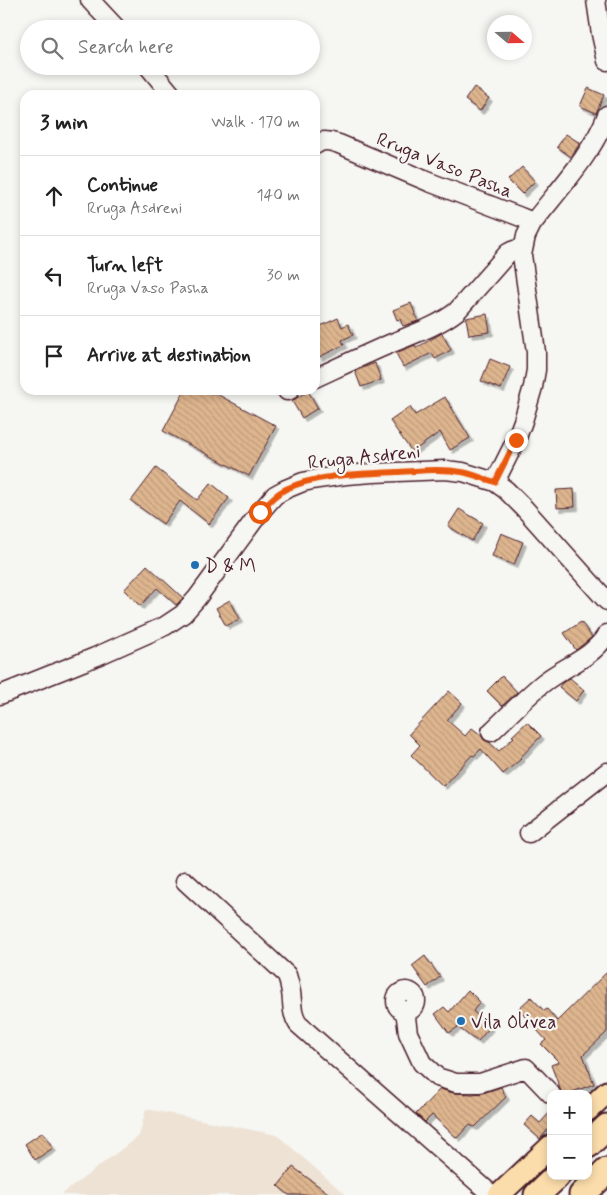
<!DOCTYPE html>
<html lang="en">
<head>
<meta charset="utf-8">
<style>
  :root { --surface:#fff; --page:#f2f2f2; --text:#222; --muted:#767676; --line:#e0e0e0 }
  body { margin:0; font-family:Mynerve,sans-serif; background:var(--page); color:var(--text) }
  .controls { position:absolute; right:15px; bottom:15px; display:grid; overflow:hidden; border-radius:10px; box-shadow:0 2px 8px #0003 }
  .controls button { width:45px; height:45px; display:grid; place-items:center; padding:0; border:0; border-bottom:1px solid var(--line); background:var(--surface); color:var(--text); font:25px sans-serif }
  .compass { position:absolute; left:487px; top:15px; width:45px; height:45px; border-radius:50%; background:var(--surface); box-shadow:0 2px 8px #0003; rotate:110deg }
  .stop { position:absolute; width:15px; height:15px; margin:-11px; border:4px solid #ea580c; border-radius:50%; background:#fff }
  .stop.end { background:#ea580c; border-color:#fff; box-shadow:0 1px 5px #0008 }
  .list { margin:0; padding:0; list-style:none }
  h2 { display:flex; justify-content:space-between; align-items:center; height:65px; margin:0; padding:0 20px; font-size:21px }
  h2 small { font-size:16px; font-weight:400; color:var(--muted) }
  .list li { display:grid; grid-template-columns:32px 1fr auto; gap:15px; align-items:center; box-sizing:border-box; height:80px; padding:0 20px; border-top:1px solid var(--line) }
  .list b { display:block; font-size:19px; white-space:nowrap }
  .list p { margin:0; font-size:16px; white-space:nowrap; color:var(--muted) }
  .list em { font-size:16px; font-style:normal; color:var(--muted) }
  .icon { flex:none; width:28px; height:28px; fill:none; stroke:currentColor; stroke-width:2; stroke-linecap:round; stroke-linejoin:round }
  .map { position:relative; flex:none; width:607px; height:1195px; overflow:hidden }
  .search { position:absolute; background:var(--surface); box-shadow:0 2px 8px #0003; left:20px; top:20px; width:300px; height:55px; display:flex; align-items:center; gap:12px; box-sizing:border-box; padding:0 18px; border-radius:28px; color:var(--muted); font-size:19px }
  .panel { position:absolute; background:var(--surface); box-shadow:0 2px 8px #0003; left:20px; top:90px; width:300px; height:305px; border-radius:15px }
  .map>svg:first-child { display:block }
  .built { fill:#eee2d4 }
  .building { fill:url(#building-back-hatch); stroke:#4a1f2b; filter:url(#shadow) }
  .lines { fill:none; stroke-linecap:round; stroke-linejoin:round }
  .minor-casing { stroke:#4a1f2b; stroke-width:21 }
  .major-casing { stroke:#4a1f2b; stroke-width:25 }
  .highway-casing { stroke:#4a1f2b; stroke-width:29 }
  .minor { stroke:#f6f6f2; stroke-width:18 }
  .major { stroke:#fbddab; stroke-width:21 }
  .highway { stroke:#fbddab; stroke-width:25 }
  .route { stroke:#ea580c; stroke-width:6 }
  .poi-dot { fill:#1f6fb2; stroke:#f6f6f2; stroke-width:2 }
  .labels { text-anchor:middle; stroke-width:4.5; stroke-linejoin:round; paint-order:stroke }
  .street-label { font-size:19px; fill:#4a1f2b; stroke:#f6f6f2 }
  .poi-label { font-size:19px; fill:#4a1f2b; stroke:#f6f6f2; text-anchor:start }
</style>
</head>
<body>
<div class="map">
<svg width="607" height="1195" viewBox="0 0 607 1195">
  <defs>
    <pattern id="building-back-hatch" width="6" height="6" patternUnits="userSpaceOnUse" patternTransform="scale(1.25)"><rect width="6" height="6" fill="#ddb58e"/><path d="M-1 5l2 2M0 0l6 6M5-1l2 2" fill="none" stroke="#bf9b7b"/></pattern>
    <filter id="shadow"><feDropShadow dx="3.5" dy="3.5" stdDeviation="0" flood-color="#0004"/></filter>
  </defs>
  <rect width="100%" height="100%" fill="#f6f6f2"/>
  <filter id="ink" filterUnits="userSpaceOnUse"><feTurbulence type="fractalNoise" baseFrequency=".02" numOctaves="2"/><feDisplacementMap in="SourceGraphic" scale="10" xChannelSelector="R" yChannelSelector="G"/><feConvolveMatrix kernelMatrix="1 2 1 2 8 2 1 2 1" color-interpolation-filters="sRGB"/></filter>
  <g filter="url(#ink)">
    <path class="built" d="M146 1109 277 1135 346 1195H61L139 1136Z"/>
    <path class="building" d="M474 87 489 98 480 111 465 100Z
      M588 88 604 95 596 113 580 106Z
      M566 134 580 143 571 157 557 147Z
      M522 167 535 181 522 194 508 180Z
      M411 303 418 321 403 326 400 319 397 320 393 310Z
      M487 314 490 332 469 335 466 318Z
      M338 318 342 327 348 324 353 335 342 340 344 345 319 357 315 347V338L319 336 316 328Z
      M442 333 451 350 435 359 432 353 403 367 396 353 415 345 416 348Z
      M490 359 510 367 501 389 481 381Z
      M375 363 381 380 361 387 355 371Z
      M185 390H204L212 394 213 392 276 426 249 476 163 431Z
      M308 391 318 408 302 418 292 401Z
      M445 397 470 438 450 450 440 432 412 452 390 421 410 407 415 415Z
      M156 468 197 500 211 483 229 498 209 524 180 501 163 524 131 501Z
      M574 489 575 507 557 508 556 490Z
      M459 509 483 523 472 541 448 526Z
      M501 533 523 542 514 565 492 556Z
      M147 565 183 598 176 605 157 588 140 606 124 590Z
      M230 600 240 619 226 626 216 608Z
      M581 622 592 637 576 650 564 633Z
      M502 676 517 692 502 706 487 691Z
      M570 678 584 690 576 701 559 687 562 683Z
      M449 691 462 703 447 720 465 736 472 728 481 735 484 740 489 742 499 751 514 737 512 736 527 722 541 736 520 758 521 759 503 774 481 749 474 756 472 755 443 786 411 755 420 745 409 734Z
      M425 956 440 977 427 987 412 966Z
      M607 972V1032L583 1055 594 1084 567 1094H562L551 1065 559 1062 541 1044 546 1040 518 1009 531 997 544 1011 547 1009 557 1021Z
      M468 990 480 1002 473 1011 490 1027 478 1041 472 1038 458 1027 449 1033 435 1014 444 1007 449 1012Z
      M501 1087 506 1097 475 1127 469 1125 457 1138 432 1115 425 1122 416 1114 440 1089 453 1093 472 1094 483 1093Z
      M551 1111V1126L540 1139 524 1125 532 1116 540 1123Z
      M43 1132 53 1148 35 1160 25 1144Z
      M293 1167 331 1195H289L278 1186Z"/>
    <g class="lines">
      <g class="minor-casing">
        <path id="minor" d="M90 0 117 29
          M596 0 601 34 607 61
          M148 66 172 95
          M315 145C323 139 330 141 339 144L429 182 518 216 528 220 532 224
          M315 378C341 366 366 354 392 343 414 334 438 326 457 311L508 253C513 250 517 248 522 251
          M287 391 290 390
          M495 482 516 440 523 421 533 387 536 370V352L522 255 526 236 532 224C558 190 592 155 607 115
          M0 695 95 657 165 626 183 614 197 598 260 512 275 495 286 489 303 482 318 479 346 475 373 473 445 470 463 472 495 482 506 490 524 508 607 601
          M491 732C508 716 524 699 542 684 564 666 592 659 607 634
          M529 833 607 772
          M185 881 287 975C289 981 290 986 291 992 293 1005 291 1013 298 1024L492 1195
          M396 1001a10 10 0 1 1 20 0a10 10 0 1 1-20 0Z
          M405 1010 408 1033 422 1063 437 1077 456 1083H480L526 1068 551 1094"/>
      </g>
      <g class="major-casing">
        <path id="major" d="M588 1110 607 1092
          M499 1195 551 1146"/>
      </g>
      <g class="highway-casing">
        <path id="highway" d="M588 1145 607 1127
          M537 1195 557 1176
          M582 1195 607 1171"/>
      </g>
      <use href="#minor" class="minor"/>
      <use href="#major" class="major"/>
      <use href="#highway" class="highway"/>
    </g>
  </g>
  <g class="lines" filter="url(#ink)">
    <path class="route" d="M260 512C268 503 275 494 286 489 316 474 363 474 396 472 418 471 440 468 462 472 473 474 484 479 495 482L516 440"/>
  </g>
  <g class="poi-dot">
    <circle cx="195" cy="565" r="5"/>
    <circle cx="461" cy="1021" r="5"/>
  </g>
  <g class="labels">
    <g class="street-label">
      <text transform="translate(445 164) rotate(22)" y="7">Rruga Vaso Pasha</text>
      <text transform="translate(364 456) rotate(-6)" y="7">Rruga Asdreni</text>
    </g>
    <g class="poi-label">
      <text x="205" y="572">D &amp; M</text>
      <text x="471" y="1028">Vila Olivea</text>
    </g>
  </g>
</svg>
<div class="controls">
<button>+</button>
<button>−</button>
</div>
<svg class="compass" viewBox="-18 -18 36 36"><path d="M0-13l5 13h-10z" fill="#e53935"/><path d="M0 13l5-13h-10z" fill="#767676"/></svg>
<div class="stop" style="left:260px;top:512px"></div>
<div class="stop end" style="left:516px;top:440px"></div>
<div class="search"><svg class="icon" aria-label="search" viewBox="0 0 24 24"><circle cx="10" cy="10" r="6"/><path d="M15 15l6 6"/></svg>Search here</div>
<section class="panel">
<h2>3 min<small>Walk · 170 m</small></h2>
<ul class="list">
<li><svg class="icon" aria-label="ahead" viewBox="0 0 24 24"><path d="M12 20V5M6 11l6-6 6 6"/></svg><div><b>Continue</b><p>Rruga Asdreni</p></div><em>140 m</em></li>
<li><svg class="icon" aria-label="left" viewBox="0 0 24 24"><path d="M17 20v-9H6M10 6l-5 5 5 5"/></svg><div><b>Turn left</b><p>Rruga Vaso Pasha</p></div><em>30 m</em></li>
<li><svg class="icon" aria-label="arrive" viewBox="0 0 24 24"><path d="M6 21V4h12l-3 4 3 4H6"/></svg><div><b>Arrive at destination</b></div></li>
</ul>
</section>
</div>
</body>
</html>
